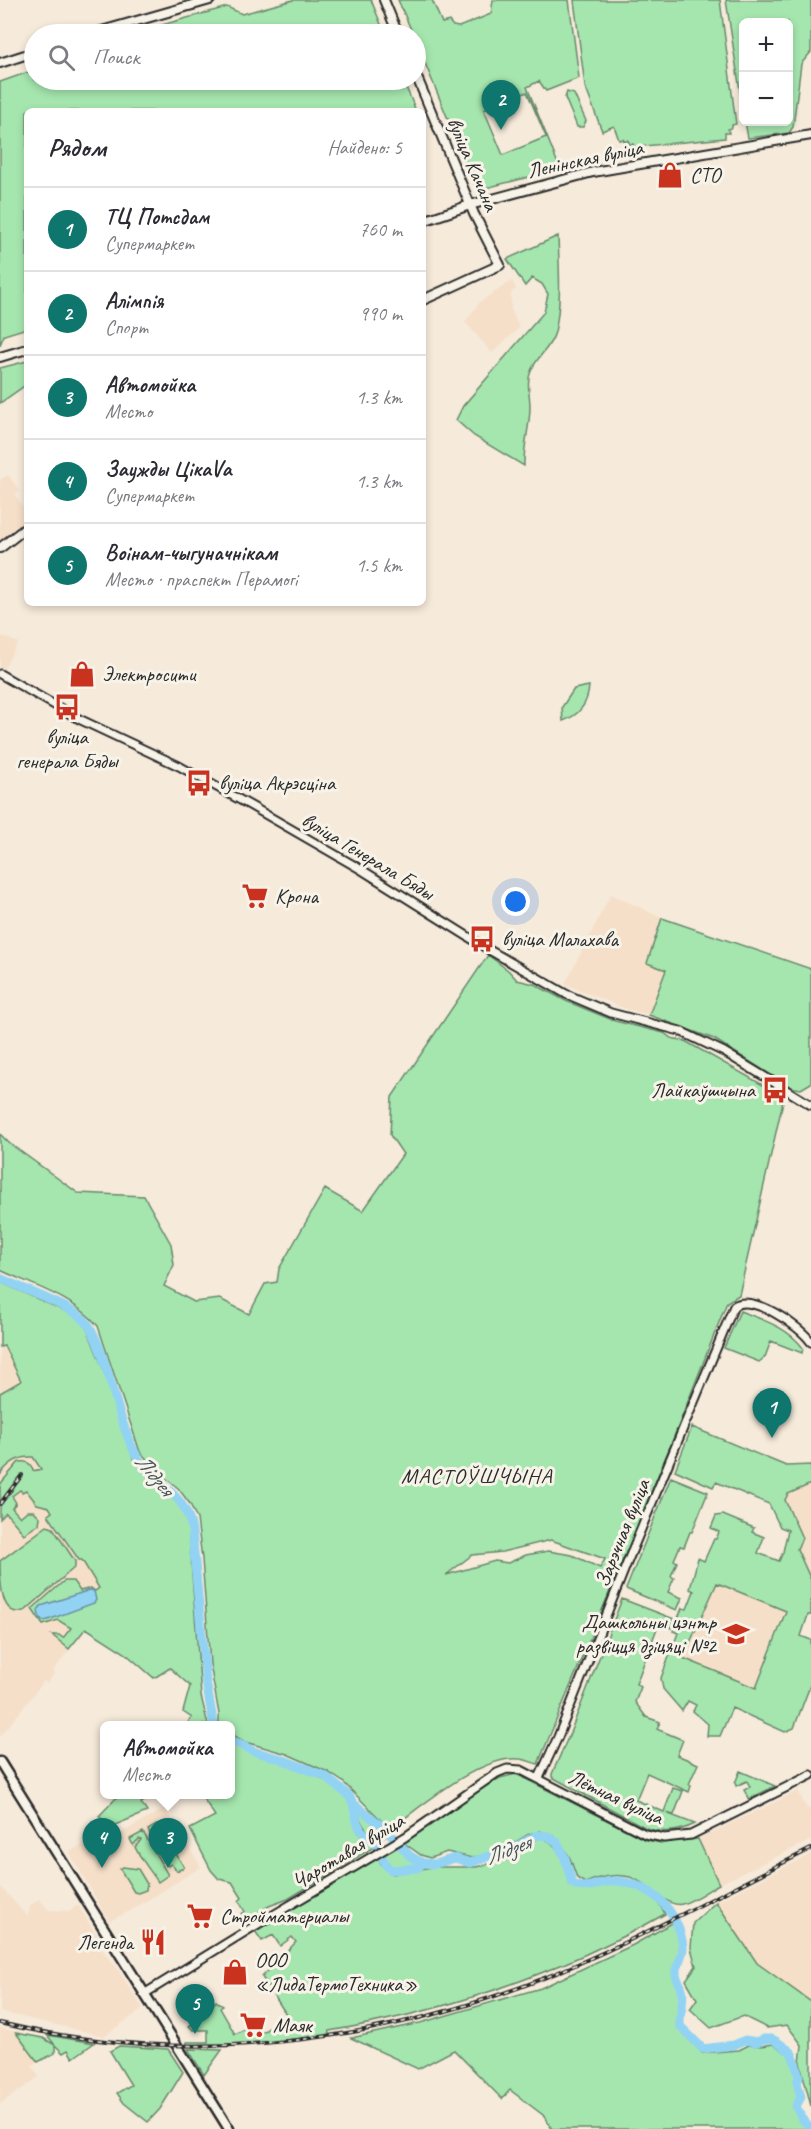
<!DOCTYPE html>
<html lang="ru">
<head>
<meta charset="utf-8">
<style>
  :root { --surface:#fff; --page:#f7f7f7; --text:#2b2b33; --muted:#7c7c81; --line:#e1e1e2; --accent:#0f766e }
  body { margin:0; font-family:Caveat,sans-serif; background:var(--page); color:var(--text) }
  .controls { position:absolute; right:18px; top:18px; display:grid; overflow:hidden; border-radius:9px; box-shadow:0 3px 9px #0003 }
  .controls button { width:54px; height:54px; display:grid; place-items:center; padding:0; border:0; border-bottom:2px solid var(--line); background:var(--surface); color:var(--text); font:30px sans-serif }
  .you { position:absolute; left:516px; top:902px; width:21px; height:21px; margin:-15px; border:4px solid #fff; border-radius:50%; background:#1a73e8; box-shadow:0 0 0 9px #1a73e833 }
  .badge { display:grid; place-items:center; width:39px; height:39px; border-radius:50%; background:var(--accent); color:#fff; font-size:20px; font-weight:700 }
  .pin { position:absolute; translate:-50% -50px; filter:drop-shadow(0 2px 3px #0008) }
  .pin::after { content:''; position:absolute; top:32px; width:21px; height:18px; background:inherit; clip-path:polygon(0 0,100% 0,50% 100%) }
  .popup { position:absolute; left:100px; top:1721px; width:135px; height:78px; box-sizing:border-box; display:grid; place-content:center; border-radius:9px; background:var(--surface); filter:drop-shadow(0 2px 4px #0005); font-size:20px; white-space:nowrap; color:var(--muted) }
  .popup b { font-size:22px; color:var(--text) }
  .popup::after { content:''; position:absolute; left:50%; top:100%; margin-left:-12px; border:12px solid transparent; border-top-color:var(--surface) }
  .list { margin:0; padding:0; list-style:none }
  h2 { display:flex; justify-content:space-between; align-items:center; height:78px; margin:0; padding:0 24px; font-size:26px }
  h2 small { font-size:20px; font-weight:400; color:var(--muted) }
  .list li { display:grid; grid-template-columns:39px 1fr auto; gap:18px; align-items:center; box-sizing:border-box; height:84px; padding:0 24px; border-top:2px solid var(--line) }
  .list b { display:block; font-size:22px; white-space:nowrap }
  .list p { margin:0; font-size:20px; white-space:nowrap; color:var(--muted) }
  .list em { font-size:20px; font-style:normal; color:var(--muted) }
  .icon { flex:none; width:33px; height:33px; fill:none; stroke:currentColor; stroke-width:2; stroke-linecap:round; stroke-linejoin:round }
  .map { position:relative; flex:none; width:811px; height:2129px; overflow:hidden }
  .search { position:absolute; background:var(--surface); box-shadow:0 3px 9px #0003; left:24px; top:24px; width:402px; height:66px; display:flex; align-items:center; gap:15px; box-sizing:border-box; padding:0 21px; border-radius:33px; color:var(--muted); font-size:22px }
  .panel { position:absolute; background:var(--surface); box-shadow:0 3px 9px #0003; left:24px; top:108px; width:402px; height:498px; border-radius:9px }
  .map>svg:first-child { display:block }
  .built { fill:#f5dfc9 }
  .green { fill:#a5e6ae; stroke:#68886c; stroke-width:1.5; fill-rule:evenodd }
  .water { fill:#92d3f4; stroke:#6990a4; stroke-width:1.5 }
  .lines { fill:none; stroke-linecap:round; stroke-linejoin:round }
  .river { stroke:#92d3f4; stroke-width:9 }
  .tertiary-casing { stroke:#2b2b2b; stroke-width:11 }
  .secondary-casing { stroke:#2b2b2b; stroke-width:12 }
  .primary-casing { stroke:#2b2b2b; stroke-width:13 }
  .tertiary { stroke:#f7f3e8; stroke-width:7 }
  .secondary { stroke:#f7f3e8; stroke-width:8 }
  .primary { stroke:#f7f3e8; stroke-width:8 }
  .rail-casing { stroke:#2b2b2b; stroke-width:4 }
  .rail { stroke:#f7f3e8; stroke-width:1.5; stroke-dasharray:4.5; stroke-linecap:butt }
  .labels { text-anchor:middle; stroke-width:6; stroke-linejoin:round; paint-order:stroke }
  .street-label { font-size:21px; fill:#2b2b2b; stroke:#f7f3e8 }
  .poi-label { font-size:21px; fill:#2b2b2b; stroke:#f7f3e8; text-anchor:start }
  .water-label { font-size:22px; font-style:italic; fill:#45555d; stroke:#f7f3e8 }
  .neighbourhood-label { font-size:22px; letter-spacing:1.5px; fill:#2b2b2b; stroke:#f7f3e8 }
</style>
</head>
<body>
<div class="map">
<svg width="811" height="2129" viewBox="0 0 811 2129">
  <rect width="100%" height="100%" fill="#f6eada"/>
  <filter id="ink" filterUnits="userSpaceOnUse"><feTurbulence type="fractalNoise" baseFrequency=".0167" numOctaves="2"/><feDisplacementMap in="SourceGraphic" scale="12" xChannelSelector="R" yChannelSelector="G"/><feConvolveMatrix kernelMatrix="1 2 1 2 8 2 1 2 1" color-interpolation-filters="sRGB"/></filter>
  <g filter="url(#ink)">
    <path class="built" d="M512 281 516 289 511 293V309L519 328 492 353 465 322 480 302Z
      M8 475 20 491 15 495 27 513V520L0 541V480Z
      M0 635 18 643 2 672 0 671Z
      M611 894 662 918 647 963 666 970 649 1015 626 1009 565 984Z
      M4 1346 21 1381 0 1393V1347Z
      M15 1426 70 1518 60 1524 107 1601 53 1671 55 1673 47 1683 44 1681 0 1737V1434Z
      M811 1484V1580L797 1549 785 1500 788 1494Z
      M717 1582 786 1610 756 1688 683 1658Z
      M798 1791 807 1809 811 1807V1840L719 1884 698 1839Z
      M165 1809 201 1867 130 1911 109 1921 69 1852 98 1836 119 1834Z
      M811 1854V2002L757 1963 716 1902Z
      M0 1886 28 1917 30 1906 39 1899 49 1910 69 1911 78 1905 99 1939 101 1948 117 1968 143 2009 104 2036 0 2012Z
      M0 2028 43 2038 55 2053 32 2066 39 2077 0 2104Z"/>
    <path class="green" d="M293 0H371L385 34H129L227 7 242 14Z
      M398 0H432L442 23 449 21 453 26 459 27 491 14 493 0H569L579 78 546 91 539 81 527 87 560 169 482 189 475 185 416 41V34H413ZM527 92 546 137 503 155 484 110Z
      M574 0H720L736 124 732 125V128L728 129 729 133H725V138L634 147 633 144 630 145 628 140 625 142 623 139 619 140 614 126 602 131 585 86Z
      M726 0H811V52L801 64 793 127 789 133 748 138 745 122H788V22H744L743 110Z
      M34 70V80H403L416 111H27V328L4 335 0 345V82Z
      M567 92 574 94 586 121 583 127H577L576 124 565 98Z
      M558 236C559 267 562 301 555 332 551 348 537 356 531 371 526 382 530 395 530 407 530 427 523 446 524 466L474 436 456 420 463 406 544 312 548 294 542 284 532 278 525 286 507 259Z
      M27 361V384L0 403V368Z
      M589 686C588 703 580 715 563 721L562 707 574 689Z
      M662 918 811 969V1083L801 1089 790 1087 714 1039 649 1015 666 970 647 963Z
      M488 955 509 971 517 980 534 984 566 1001 615 1021 664 1033 671 1038 685 1041 784 1097 739 1295 727 1302 674 1437 538 1764C532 1763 526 1759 520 1759 481 1754 421 1807 390 1829L343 1782 328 1772 287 1754 245 1742 231 1734V1726L219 1725V1714L210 1664 202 1559 197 1519 190 1504 178 1488 164 1477 140 1452 98 1326C75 1298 32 1285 0 1270V1134L9 1143 78 1193 144 1196 171 1244 174 1265 164 1286 194 1302 220 1299 249 1314 265 1284 277 1282 279 1269 325 1189 363 1211 403 1154 390 1135 392 1097ZM551 1540 605 1559 600 1568 572 1555 548 1551 526 1555 508 1563 495 1561 446 1575 472 1555 502 1552Z
      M0 1282 71 1314 82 1321 88 1331 102 1366 133 1458 160 1487 172 1496 182 1509 188 1521 201 1696 208 1725H186L192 1718 183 1712 190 1686 170 1668 154 1678 125 1653 86 1628 69 1649 52 1635H59L63 1638 71 1628 58 1620 43 1625 32 1609 64 1581H73L80 1591 91 1588 95 1591 99 1588 82 1560H79L48 1515 52 1512 49 1507 37 1504 26 1490 22 1492 20 1490 12 1496 16 1503 12 1508 20 1517 27 1511H34L40 1517 39 1524 24 1534 6 1513 0 1519V1485L2 1482 19 1462C27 1461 31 1463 33 1471L41 1469 33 1457C19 1456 8 1463 0 1475V1393L21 1381 4 1346 0 1347Z
      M740 1311C763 1320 788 1327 803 1348L802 1353 771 1341 765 1357 759 1362 724 1348Z
      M692 1427 786 1466 811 1465V1484L788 1494 785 1500 802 1538 797 1549 811 1580V1615H808L801 1636 811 1640V1683L794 1728 785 1732 732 1708 720 1736H707L708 1724 693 1711 696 1705 688 1701 682 1711 663 1689 661 1678 678 1633 673 1631 682 1608 687 1609 694 1591 690 1589 698 1558 704 1561 714 1539H716L719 1532 711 1528 716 1516 723 1515 754 1528 752 1532 764 1537 758 1553 779 1561 783 1552 788 1530 780 1527 769 1504 716 1482 713 1487 675 1470ZM717 1583 786 1611 756 1688 683 1658Z
      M671 1477 708 1492 692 1532H690L684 1547 680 1546 674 1560 677 1562 671 1576 674 1578 668 1592 682 1598 677 1610 626 1589Z
      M47 1526 53 1528 75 1561V1567L26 1610C0 1622 0 1579 0 1561Z
      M622 1599 674 1619 671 1628 659 1623 636 1684 641 1687 635 1702 646 1717 660 1722 657 1729 683 1740 677 1755 698 1764 689 1784 691 1786 689 1792 647 1773 636 1800 664 1812 673 1788 683 1791 674 1815 666 1813 695 1824C679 1832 663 1834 646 1828L552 1777V1774L570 1733Z
      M231 1744 297 1766C314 1777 335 1781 348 1799 355 1808 352 1821 357 1830 361 1837 369 1843 374 1847L288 1899 269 1906 244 1921 241 1914 245 1912 239 1901 242 1898 232 1882 219 1879 211 1870 190 1829 215 1816 201 1795 231 1794Z
      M740 1771 775 1786 749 1799 744 1790 750 1787 747 1781 736 1786 735 1783Z
      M516 1774 646 1840 661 1843 698 1839 719 1884C708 1890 695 1900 682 1904 667 1908 647 1882 630 1877 615 1873 599 1877 585 1883L577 1878 570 1858 559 1840 553 1835 540 1831 529 1834 504 1849 472 1858 447 1852 430 1858 421 1855 404 1843 486 1786 500 1778Z
      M119 1795V1794L154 1795 141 1803 147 1812 110 1827 99 1816Z
      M359 1808 388 1834 376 1841C368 1832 357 1821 359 1808Z
      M158 1824 184 1867 177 1871 171 1864 168 1866 161 1852 163 1850 158 1842 155 1844 148 1830Z
      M143 1832 168 1875 158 1882C152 1873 138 1855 135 1847L141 1840 139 1839 133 1845 130 1839Z
      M540 1837C563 1844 563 1866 572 1886 595 1894 592 1886 613 1884 633 1882 658 1897 665 1914 559 1974 449 2011 329 2031L328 2035 264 2043 187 2045V2042H208V2030H193L189 2026 199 2020 216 2001 223 2006 220 2008 235 2034 245 2029 249 2036 259 2034 288 2017 262 1977 296 1942 292 1937 280 1946 273 1935 262 1941 255 1931 318 1891 378 1857 381 1864 393 1874 432 1867H476L509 1859Z
      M398 1846 410 1857 421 1863 416 1867 392 1868 383 1855Z
      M123 1867 138 1869 147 1884 146 1890 138 1893 134 1892 120 1869Z
      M716 1902 757 1963 811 2002V2106L800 2063 802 2045 787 2025 767 2028 743 2016 711 2028 690 2009 697 1999 686 1980 696 1966 691 1948 693 1923Z
      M674 1922 682 1946 677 1962 676 1974 681 1988 682 2002 679 2026 702 2053 739 2050 749 2045 762 2046 773 2044 793 2057 797 2073 796 2086 800 2095C793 2112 798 2117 810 2129H552L543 2115 510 2090 502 2099 454 2050 418 2069 351 2038 420 2023 541 1988 633 1945Z
      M16 2033 43 2038 55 2045 47 2035 94 2043 73 2058 68 2050 63 2053 55 2045V2053L38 2062Z
      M119 2046 168 2049 183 2072 160 2109 148 2122 124 2103 117 2093 131 2085 110 2051Z
      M188 2049 222 2050 204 2075Z"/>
    <path class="water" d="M90 1590 94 1591 96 1600 94 1603 48 1620 43 1621 39 1616 38 1610 41 1606Z"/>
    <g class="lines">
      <path class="river" d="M0 1278C20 1288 74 1307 86 1322 91 1327 94 1335 97 1342 112 1377 117 1417 134 1451 150 1485 186 1489 192 1531L206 1682 214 1726
        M231 1740 253 1751 281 1759 325 1776 349 1796 353 1803 387 1830 410 1856 423 1863 435 1864 455 1858 470 1863 486 1857 502 1854 537 1835 548 1836 557 1842 565 1858 572 1883C585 1893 601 1880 616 1881 652 1884 678 1910 683 1946 684 1955 677 1963 676 1972 675 1979 681 1983 682 1989 685 2001 679 2014 680 2026L703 2049 734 2045 745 2040 757 2042 764 2039H772L776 2041 791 2052 794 2059 799 2076 797 2083 801 2097 796 2106 802 2119 811 2128
        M353 1803 357 1822 361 1830 376 1845 386 1865 391 1870 417 1868 423 1863"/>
      <g class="tertiary-casing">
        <path id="tertiary" d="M0 674 79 719 179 766 251 806 362 870 491 951 566 994 611 1013 680 1031 724 1052 811 1105
          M539 1778 558 1737 627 1563 734 1306C752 1293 800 1326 811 1342
          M144 1994 248 1930 405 1837 497 1773 507 1769 521 1770 645 1834 664 1838 691 1835 811 1775"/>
      </g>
      <g class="secondary-casing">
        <path id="secondary" d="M384 0 398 34
          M91 34 210 0
          M0 63 34 52
          M416 75 474 214 500 265 423 300
          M423 221 470 205 593 172 811 135
          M0 357 27 349
          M0 548 27 527"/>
      </g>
      <g class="primary-casing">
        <path id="primary" d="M0 1762 229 2129"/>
      </g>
      <use href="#tertiary" class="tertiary"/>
      <use href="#secondary" class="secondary"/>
      <use href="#primary" class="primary"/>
      <g class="rail-casing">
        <path id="rail" d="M0 1504 22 1475
          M0 2023C177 2065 364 2047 534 1982 629 1945 719 1894 811 1849"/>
      </g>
      <use href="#rail" class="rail"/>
    </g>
  </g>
  <defs>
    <g id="shop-bare" transform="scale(2.07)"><path d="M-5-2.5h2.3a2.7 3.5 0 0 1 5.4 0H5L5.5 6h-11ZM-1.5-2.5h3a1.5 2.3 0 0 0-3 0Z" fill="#c8321e" stroke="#f7f3e8" stroke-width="2.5" paint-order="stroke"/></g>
    <g id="bus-bare" transform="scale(2.07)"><path d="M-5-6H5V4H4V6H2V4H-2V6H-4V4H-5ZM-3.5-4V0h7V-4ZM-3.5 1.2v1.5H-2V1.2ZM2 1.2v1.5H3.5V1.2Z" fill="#c8321e" stroke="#f7f3e8" stroke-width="2.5" paint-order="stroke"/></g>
    <g id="supermarket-bare" transform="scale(2.07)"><path d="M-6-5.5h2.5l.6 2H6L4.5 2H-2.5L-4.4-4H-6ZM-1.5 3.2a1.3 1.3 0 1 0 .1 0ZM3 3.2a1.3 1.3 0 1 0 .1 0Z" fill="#c8321e" stroke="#f7f3e8" stroke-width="2.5" paint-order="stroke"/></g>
    <g id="school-bare" transform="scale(2.07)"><path d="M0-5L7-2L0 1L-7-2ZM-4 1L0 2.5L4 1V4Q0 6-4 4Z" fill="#c8321e" stroke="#f7f3e8" stroke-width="2.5" paint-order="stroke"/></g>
    <g id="restaurant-bare" transform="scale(2.07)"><path d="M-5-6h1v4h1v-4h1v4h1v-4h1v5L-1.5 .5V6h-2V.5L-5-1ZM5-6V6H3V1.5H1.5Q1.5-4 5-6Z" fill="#c8321e" stroke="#f7f3e8" stroke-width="2.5" paint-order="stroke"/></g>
  </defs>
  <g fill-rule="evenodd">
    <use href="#shop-bare" x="670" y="175"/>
    <use href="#shop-bare" x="82" y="674"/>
    <use href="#bus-bare" x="67" y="707"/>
    <use href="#bus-bare" x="199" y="783"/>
    <use href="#supermarket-bare" x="255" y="896"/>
    <use href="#bus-bare" x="482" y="939"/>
    <use href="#bus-bare" x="775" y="1090"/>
    <use href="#school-bare" x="736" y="1634"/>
    <use href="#supermarket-bare" x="200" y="1916"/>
    <use href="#restaurant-bare" x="153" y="1942"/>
    <use href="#shop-bare" x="235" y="1972"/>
    <use href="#supermarket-bare" x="253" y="2025"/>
  </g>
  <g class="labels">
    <g class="street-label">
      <text transform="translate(585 159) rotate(-12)" y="7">Ленінская вуліца</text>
      <text transform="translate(473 164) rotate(67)" y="7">вуліца Качана</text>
      <text transform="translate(368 856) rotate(31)" y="7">вуліца Генерала Бяды</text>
      <text transform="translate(622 1533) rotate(-68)" y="7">Зарэчная вуліца</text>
      <text transform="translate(616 1797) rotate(25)" y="7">Лётная вуліца</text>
      <text transform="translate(348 1851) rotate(-31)" y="7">Чаротавая вуліца</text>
    </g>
    <g class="poi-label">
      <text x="690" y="182">СТО</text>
      <text x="102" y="681">Электросити</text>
      <text x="67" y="744" text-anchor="middle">вуліца<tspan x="67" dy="24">генерала Бяды</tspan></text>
      <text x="219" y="790">вуліца Акрэсціна</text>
      <text x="275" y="903">Крона</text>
      <text x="502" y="946">вуліца Малахава</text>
      <text x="755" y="1097" text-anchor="end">Лайкаўшчына</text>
      <text x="716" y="1629" text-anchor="end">Дашкольны цэнтр<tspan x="716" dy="24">развіцця дзіцяці №2</tspan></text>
      <text x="220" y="1923">Стройматериалы</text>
      <text x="133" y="1949" text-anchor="end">Легенда</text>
      <text x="255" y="1967">ООО<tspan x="255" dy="24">«ЛидаТермоТехника»</tspan></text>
      <text x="273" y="2032">Маяк</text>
    </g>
    <g class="water-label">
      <text transform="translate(155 1474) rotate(50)" y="8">Лідзея</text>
      <text transform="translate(507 1849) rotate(-21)" y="8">Лідзея</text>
    </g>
    <g class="neighbourhood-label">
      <text x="477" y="1483">МАСТОЎШЧЫНА</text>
    </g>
  </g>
</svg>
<div class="controls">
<button>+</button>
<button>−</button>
</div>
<div class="you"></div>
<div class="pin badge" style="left:772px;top:1438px">1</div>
<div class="pin badge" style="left:501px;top:130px">2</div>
<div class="pin badge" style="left:168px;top:1868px">3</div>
<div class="popup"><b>Автомойка</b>Место</div>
<div class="pin badge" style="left:102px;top:1868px">4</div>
<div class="pin badge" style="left:195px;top:2034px">5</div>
<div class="search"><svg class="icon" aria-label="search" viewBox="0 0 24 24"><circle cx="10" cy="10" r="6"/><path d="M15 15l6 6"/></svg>Поиск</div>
<section class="panel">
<h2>Рядом<small>Найдено: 5</small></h2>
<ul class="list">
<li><span class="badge">1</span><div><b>ТЦ Потсдам</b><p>Супермаркет</p></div><em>760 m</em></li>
<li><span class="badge">2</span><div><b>Алімпія</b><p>Спорт</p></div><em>990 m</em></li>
<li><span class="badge">3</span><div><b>Автомойка</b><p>Место</p></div><em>1.3 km</em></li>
<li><span class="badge">4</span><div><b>Заужды ЦікаVа</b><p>Супермаркет</p></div><em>1.3 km</em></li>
<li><span class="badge">5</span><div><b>Воінам-чыгуначнікам</b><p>Место · праспект Перамогі</p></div><em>1.5 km</em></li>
</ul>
</section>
</div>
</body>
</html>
